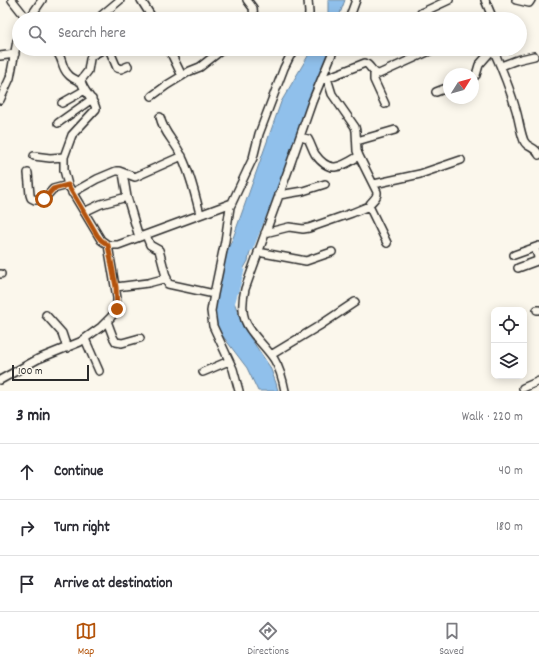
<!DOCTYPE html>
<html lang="en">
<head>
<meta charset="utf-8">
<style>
  :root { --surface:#fff; --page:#f7f7f7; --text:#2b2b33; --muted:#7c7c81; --line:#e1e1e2; --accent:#b45309 }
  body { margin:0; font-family:Dekko,sans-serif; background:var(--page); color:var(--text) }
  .controls { position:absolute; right:12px; bottom:12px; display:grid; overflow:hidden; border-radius:8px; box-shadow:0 2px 10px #0003 }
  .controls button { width:36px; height:36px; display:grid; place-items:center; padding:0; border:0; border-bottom:1px solid var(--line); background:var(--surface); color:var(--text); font:20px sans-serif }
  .compass { position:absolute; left:443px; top:68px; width:36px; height:36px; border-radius:50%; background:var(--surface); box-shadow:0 2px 10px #0003; rotate:53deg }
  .scale { position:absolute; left:12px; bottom:10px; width:77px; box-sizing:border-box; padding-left:4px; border:2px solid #2b2b2b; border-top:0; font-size:11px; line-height:14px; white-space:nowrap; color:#2b2b2b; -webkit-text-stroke:3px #fbf7ec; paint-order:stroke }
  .stop { position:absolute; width:12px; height:12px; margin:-9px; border:3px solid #b45309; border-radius:50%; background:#fff }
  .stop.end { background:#b45309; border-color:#fff; box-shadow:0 1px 4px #0008 }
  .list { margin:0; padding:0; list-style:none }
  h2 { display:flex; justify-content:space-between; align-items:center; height:52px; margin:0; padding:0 16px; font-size:17px }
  h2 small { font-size:13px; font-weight:400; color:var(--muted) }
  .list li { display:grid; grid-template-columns:26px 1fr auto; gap:12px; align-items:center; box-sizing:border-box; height:56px; padding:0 16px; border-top:1px solid var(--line) }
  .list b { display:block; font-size:15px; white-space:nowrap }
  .list em { font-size:13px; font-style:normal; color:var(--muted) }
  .icon { flex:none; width:22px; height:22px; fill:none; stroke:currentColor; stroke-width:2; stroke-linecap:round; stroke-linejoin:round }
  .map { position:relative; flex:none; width:539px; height:391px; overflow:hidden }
  .search { position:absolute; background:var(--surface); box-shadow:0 2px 10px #0003; left:12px; right:12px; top:12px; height:44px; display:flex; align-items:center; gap:10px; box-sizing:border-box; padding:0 14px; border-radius:22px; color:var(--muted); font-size:15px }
  .sheet { height:220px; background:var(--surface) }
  nav { display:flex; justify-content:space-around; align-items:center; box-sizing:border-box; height:56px; border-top:1px solid var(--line); background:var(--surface); font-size:11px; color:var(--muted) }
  nav a { display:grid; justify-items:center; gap:2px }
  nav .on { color:var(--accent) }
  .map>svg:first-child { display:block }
  .water { fill:#90c0eb; stroke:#68849e }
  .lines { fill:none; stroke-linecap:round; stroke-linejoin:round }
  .river { stroke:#90c0eb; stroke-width:9 }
  .minor-casing { stroke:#2b2b2b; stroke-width:10 }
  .minor { stroke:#fbf7ec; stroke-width:7 }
  .route { stroke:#b45309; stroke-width:5 }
</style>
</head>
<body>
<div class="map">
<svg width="539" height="391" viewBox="0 0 539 391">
  <rect width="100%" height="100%" fill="#fbf7ec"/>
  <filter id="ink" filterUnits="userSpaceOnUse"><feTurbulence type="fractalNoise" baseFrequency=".025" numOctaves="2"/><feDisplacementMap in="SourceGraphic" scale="8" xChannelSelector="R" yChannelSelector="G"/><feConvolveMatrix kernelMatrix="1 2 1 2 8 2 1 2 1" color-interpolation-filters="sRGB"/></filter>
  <g filter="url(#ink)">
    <path class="water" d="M328 0H345L338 19H326L328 13Z
      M312 49H326L254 232 248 261 233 287V299L243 327 270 367 276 383 278 391H258L247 368 219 331 214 316V304L223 259 233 238 281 102Z"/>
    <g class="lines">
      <path class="river" d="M249 247 329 49
        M230 304 240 270"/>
      <g class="minor-casing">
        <path id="minor" d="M12 0 27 19
          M141 0 153 19
          M247 0 253 8 254 19
          M485 0 493 19
          M516 0 529 3 531 0
          M421 13 449 0
          M29 19 42 0
          M100 19 102 15 120 0
          M308 19 309 13 308 0
          M349 19 356 0
          M54 49C64 57 60 66 68 74 71 78 76 80 81 82
          M104 49 91 56 90 59 88 71 81 80C82 91 94 98 96 109L72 135 64 157V170L68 185 101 240 108 245H118L232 203
          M109 49 117 68 121 69 128 66
          M169 49 182 76
          M493 49C502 69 510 89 516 110 519 120 520 131 524 141 527 148 535 146 539 155
          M0 56 15 54
          M501 66 517 60 534 56
          M374 72V80L385 104
          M327 78 332 94 355 127 356 131 357 151 359 156 377 192C378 199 371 200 369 206L387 243
          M473 78 476 75 479 65 493 49
          M322 80 365 63C371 65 372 74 379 74L434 49
          M436 92 449 87
          M152 96 167 85 190 71 200 67 223 49
          M0 100 10 78 17 41 19 37
          M62 103 85 90
          M160 117C164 134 174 140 181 155 190 173 195 194 200 214
          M58 123 92 99
          M300 137 308 139C311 144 312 149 315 154 330 175 341 167 359 156
          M357 141 395 130
          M34 156 50 158 64 157
          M28 173 30 195 31 198 35 200 44 199 53 189 68 185
          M123 173 127 197 139 237
          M374 184 420 174 461 160
          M72 193 97 179 116 171H119L135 177 182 156
          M279 195 303 191 325 184
          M84 212 101 204 127 197
          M265 233 289 227 303 229 309 228 352 213 369 206
          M146 235 150 245 159 250 168 284 214 294
          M258 252 306 261 332 252
          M514 255 539 246
          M518 268 537 261 538 257 535 248
          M0 274H1
          M116 287 148 283 167 278
          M537 310H539
          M46 315 62 333 67 348
          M107 321 113 337 116 342 122 343 140 338
          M85 339 99 371
          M271 355 319 326 355 302
          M203 372 229 361
          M0 380 38 359 80 342 101 327 111 317 117 309V298L108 245
          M523 388 539 381
          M239 391 233 369 213 326 211 311 214 294 225 241 230 207 253 158 259 134 284 68 290 56 297 49
          M285 391C283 380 280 369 274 359 255 332 236 327 245 289L289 168 312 102 334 49"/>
      </g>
      <use href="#minor" class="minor"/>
    </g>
  </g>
  <g class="lines" filter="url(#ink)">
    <path class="route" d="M44 199 53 189 68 185 97 235 101 240 108 245 116 287 117 309"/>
  </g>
</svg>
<div class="controls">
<button><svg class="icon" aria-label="locate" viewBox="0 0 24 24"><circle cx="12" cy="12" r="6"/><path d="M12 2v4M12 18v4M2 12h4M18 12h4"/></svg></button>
<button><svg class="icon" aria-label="layers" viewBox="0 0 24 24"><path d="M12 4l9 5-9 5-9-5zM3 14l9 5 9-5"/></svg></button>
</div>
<svg class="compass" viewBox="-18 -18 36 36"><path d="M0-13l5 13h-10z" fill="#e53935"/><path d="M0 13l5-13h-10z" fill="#7c7c81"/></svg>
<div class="scale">100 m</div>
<div class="stop" style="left:44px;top:199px"></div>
<div class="stop end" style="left:117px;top:309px"></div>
<div class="search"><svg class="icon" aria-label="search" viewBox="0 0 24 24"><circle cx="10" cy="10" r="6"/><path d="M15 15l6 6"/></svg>Search here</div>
</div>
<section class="sheet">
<h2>3 min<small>Walk · 220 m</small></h2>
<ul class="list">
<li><svg class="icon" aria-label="ahead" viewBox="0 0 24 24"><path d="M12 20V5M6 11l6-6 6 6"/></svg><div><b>Continue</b></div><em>40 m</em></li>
<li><svg class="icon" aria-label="right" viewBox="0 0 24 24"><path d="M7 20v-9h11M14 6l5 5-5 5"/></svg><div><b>Turn right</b></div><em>180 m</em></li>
<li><svg class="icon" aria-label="arrive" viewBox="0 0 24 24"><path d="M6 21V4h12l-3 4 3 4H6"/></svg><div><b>Arrive at destination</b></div></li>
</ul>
</section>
<nav>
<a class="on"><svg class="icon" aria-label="map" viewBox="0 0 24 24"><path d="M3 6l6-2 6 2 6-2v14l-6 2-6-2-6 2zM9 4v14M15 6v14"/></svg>Map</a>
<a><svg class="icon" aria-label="directions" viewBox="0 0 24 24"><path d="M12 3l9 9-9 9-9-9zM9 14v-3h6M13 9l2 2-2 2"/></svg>Directions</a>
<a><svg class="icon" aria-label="saved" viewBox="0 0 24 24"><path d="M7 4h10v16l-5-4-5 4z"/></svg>Saved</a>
</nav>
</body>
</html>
